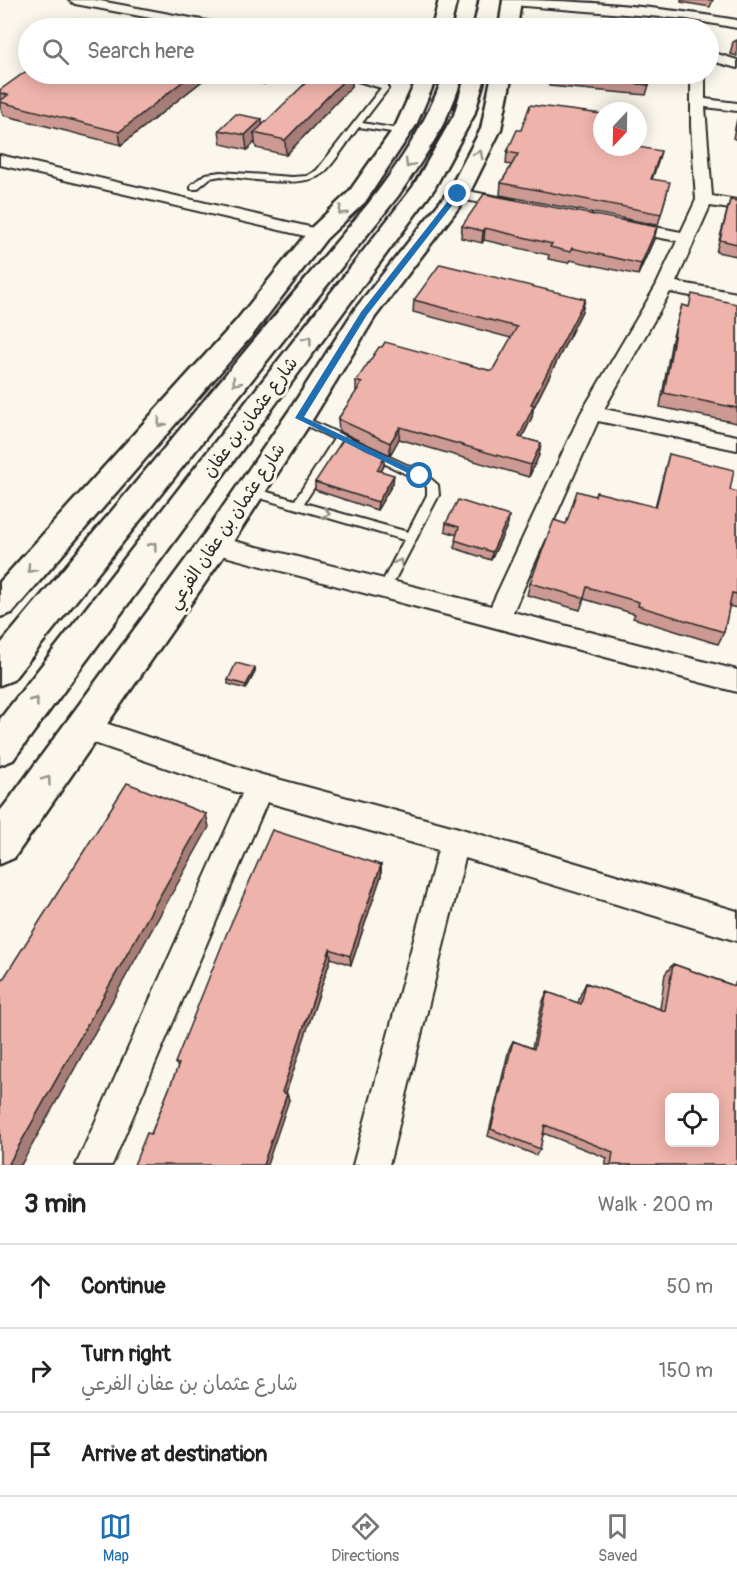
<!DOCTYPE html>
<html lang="en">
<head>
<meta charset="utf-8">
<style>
  :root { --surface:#fff; --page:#f2f2f2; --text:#222; --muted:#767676; --line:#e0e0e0; --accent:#1f6fb2 }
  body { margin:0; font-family:Pangolin,"Playpen Sans Arabic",sans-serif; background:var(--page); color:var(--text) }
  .controls { position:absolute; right:18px; bottom:18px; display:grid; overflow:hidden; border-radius:9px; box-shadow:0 3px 15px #0003 }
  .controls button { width:54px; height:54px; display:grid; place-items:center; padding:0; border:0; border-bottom:2px solid var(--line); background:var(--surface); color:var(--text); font:30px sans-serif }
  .compass { position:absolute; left:593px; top:102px; width:54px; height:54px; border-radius:50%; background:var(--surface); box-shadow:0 3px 15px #0003; rotate:202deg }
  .stop { position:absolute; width:18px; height:18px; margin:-14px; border:4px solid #1f6fb2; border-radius:50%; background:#fff }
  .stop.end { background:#1f6fb2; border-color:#fff; box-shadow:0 2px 6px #0008 }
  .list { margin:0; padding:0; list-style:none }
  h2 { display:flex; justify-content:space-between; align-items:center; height:78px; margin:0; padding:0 24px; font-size:26px }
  h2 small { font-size:20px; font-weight:400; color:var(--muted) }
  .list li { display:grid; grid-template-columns:39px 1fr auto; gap:18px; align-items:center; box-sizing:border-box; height:84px; padding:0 24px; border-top:2px solid var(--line) }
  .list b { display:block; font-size:22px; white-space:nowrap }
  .list p { margin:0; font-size:20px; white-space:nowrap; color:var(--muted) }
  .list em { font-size:20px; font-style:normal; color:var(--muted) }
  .icon { flex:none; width:33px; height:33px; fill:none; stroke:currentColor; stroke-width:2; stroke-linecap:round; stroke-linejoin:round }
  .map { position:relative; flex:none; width:737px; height:1165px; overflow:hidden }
  .search { position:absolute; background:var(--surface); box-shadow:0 3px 15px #0003; left:18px; right:18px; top:18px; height:66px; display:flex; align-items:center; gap:15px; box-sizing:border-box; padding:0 21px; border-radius:33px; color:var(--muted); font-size:22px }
  .sheet { height:330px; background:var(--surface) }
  nav { display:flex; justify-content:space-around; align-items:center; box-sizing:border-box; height:84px; border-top:2px solid var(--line); background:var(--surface); font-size:16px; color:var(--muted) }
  nav a { display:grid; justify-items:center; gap:3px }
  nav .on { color:var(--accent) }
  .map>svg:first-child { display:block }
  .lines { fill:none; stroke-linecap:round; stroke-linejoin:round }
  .lane-casing { stroke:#2b2b2b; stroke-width:4 }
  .street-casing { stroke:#2b2b2b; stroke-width:4 }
  .secondary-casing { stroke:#2b2b2b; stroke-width:5 }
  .primary-casing { stroke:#2b2b2b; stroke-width:5 }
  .lane { fill:#fbf7ec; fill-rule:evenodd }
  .street { fill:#fbf7ec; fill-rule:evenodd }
  .secondary { fill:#fbf7ec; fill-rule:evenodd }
  .primary { fill:#fbf7ec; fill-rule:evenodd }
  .wall { fill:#cd9a93; stroke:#2b2b2b; stroke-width:1.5 }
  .shaded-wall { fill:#a77d78; stroke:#2b2b2b; stroke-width:1.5 }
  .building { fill:#eeb3ab; stroke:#2b2b2b; stroke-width:1.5; fill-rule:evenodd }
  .oneway { stroke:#93918c }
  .route { fill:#1f6fb2 }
  .labels { text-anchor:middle; stroke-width:6; stroke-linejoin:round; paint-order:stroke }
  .street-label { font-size:18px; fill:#2b2b2b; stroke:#fbf7ec }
</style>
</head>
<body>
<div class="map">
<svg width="737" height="1165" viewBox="0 0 737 1165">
  <rect width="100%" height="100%" fill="#fbf7ec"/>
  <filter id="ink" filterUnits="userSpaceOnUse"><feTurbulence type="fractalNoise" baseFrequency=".0167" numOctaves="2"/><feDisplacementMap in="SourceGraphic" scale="12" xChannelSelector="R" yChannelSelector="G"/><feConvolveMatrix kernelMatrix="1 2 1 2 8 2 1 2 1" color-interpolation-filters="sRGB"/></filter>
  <g filter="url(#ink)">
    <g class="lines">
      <g class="lane-casing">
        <path id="lane" d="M334 74H344L388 85V89L362 123 404 130V134L359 127C349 139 333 166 322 174 302 189 245 178 221 176L210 178 197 189H191V185L205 174 221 172 292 177 307 176 317 170 381 88Z
          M299 415 424 473 438 485 439 495 389 591H381L379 588 404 540 246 494 244 491 250 487 295 500 334 439 295 420 294 418ZM343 443 416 479 427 487V495L408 532 304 503Z"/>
      </g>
      <g class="street-casing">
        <path id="street" d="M69 0H95L223 24 230 28H205L75 4Z
          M506 0C583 0 661 7 737 20V28L687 19 512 5 508 4Z
          M708 51 737 60V68L708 60Z
          M691 74H705V99L737 103V111L705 107 712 196 737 200V210L710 206 676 282 737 293V305L670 292 604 409 737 436V450L598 421 513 612 737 670V692L206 551 202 545 206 539 214 536 491 606 581 413 656 286 677 241 624 231 618 230 616 226 618 222 624 221 681 232 696 200 691 126Z
          M0 155 318 229 324 230 327 234 324 238 318 239 0 165Z
          M458 189 514 200 522 205 514 210 452 197 450 194 452 191Z
          M84 716 259 774 455 827 737 911V941L465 858 389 1165H353L438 850 267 802 112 1165H76L242 794 74 736 71 728 74 720Z"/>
      </g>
      <g class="secondary-casing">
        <path id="secondary" d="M439 0H457L450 28H432Z
          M503 0H521L517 28H499Z
          M419 74H438L416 125 365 202 326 239 254 333 12 613 0 617V582L236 321 310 229 349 192 396 125Z
          M492 74H512L501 129 469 194 375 317 309 425 225 554 14 858 0 864V812L203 536 289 411 355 309 448 192 481 129Z"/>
      </g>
      <g class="primary-casing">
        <path id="primary" d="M459 0H477L471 28H453Z
          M444 74H463C450 120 425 157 398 196L13 680 0 685V645L368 204C400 163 427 123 444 74Z
          M466 74H486L474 115 434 189 13 760 0 765V719L413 187 454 115Z
          M24 794 38 799 44 812 38 825 14 854 0 860V811L10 799Z"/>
      </g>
      <use href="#lane" class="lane"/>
      <use href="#street" class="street"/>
      <use href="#secondary" class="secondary"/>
      <use href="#primary" class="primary"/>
    </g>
    <path class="wall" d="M681 0H713L710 7 681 2Z
      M737 40V56L730 54 733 42Z
      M211 74 121 145 3 115 0 106V90Z
      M212 74H274L264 84Z
      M315 74H352V86L286 155 256 148 255 142 247 150 221 144 219 130 263 125Z
      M550 74 649 85 646 95 549 86Z
      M737 119V140L733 138Z
      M638 147 658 162 652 179 667 193 658 225 500 195 501 183 512 165 506 164 507 152Z
      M730 200 737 201V256L716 252Z
      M462 226 657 227 654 239 638 275 570 260 568 263 548 259 549 255 484 240 482 243 461 238Z
      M585 299 582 311 533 409 532 417 522 438 541 443 539 455 529 477 399 439 390 455 339 431 338 419 356 393V381L492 371 511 338 413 312 414 300Z
      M737 304V423L660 407 672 340 682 305 689 307Z
      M669 454 730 490 737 492V608L729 606 724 632 718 644 633 618 635 614 584 599 580 610 527 595 530 583 566 524 595 496 655 507Z
      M384 466 381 471 393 483 377 510 315 490V482Z
      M509 516 508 524 491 560 454 548 457 535 445 531 446 523Z
      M255 668V672L246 689 228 684V680Z
      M381 865V876L351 965 331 958 285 1093 287 1094 289 1100 151 1134 178 1067 175 1063Z
      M673 964 735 986V983L737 981V1165H605L607 1158 543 1133 540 1149 536 1155 488 1136 509 1049 513 1041 532 1048 543 1001 547 992 578 1003 581 993 586 983 660 1009 665 974Z"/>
    <path class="shaded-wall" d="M192 74H211L121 145 119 132Z
      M263 74H274L264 84Z
      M350 74H352V86L286 155 285 140Z
      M262 119 263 134 254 133 255 142 247 150 245 135Z
      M661 151 658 162 648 190 651 179Z
      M657 227 654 239 638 275 641 264Z
      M485 228 484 240 482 243 483 231Z
      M585 299 582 311 533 409 532 417 517 448 519 437 531 404Z
      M400 427 399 439 390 455V443Z
      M541 443 539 455 529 477 531 465Z
      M384 457V466L377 478V470Z
      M394 475 393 483 377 510 378 502Z
      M509 516 508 524 491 560 492 552Z
      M255 668V672L246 689V685Z
      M206 814 209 827 21 1165H8Z
      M381 865V876L351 965 350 956Z
      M330 949 331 958 284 1099 282 1092Z
      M287 1094 289 1100 267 1165H263Z"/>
    <path class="building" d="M76 19 122 28H63Z
      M129 25 148 28H124Z
      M28 70V74H192L119 132 0 102V101L8 95 0 93V90Z
      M315 74H350L285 140 254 133Z
      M550 74H649V85L550 76Z
      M530 105 602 114V147H638V119H644L638 147 661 151 651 179 670 182 661 214 501 183 518 154 507 152 517 130H521Z
      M236 114 262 119 245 135 219 130Z
      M484 194 657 227 641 264 572 248 570 252 550 247 552 244 485 228 483 231 462 226Z
      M730 200 737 201V244L720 240Z
      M440 264 585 299 531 404 534 405 519 437 541 443 531 465 400 427 390 443 338 419 362 383 356 381 379 347H382L385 342 492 371 517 327 414 300Z
      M692 294 737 304V408L664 393 676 326 682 305 689 307Z
      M344 438 384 457 377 470 394 475 378 502 315 482Z
      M669 454 734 470 730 490 737 492V594L732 593 724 632 638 606 639 602 587 587 584 598 530 583 554 520 566 524 577 491 595 496 596 492 656 507Z
      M458 500 509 516 492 552 455 540 459 527 446 523Z
      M236 663 255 668 246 685 228 680Z
      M127 783 206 814 8 1165H0V984Z
      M272 830 381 865 350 956 330 949 282 1092 287 1094 263 1165H134L147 1133 151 1134 179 1064 175 1063 226 935Z
      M673 964 737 987V1165H611L613 1152 545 1125 540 1149 491 1129 513 1041 534 1049 547 992 581 1004 586 983 665 1011ZM669 1098H714V1143H669Z"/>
    <defs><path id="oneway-chevron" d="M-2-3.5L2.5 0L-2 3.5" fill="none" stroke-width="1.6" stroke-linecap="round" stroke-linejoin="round" transform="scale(1.5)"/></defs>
    <g class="oneway">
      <use href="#oneway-chevron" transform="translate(479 154) rotate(-63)"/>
      <use href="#oneway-chevron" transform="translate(409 164) rotate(121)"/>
      <use href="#oneway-chevron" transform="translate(342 211) rotate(136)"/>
      <use href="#oneway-chevron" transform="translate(308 340) rotate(-53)"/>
      <use href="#oneway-chevron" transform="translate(236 382) rotate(129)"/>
      <use href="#oneway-chevron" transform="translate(161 423) rotate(131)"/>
      <use href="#oneway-chevron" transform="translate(326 513) rotate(16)"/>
      <use href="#oneway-chevron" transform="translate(153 546) rotate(-53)"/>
      <use href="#oneway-chevron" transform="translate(399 563) rotate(-61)"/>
      <use href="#oneway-chevron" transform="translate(31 569) rotate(131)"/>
      <use href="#oneway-chevron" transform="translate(35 701) rotate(-53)"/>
      <use href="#oneway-chevron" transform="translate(47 780) rotate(-54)"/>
    </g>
  </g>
  <path class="route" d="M455 192 461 194 367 315 304 417 423 474 425 476 420 479 295 418 361 312Z"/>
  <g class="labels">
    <g class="street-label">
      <text transform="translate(250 417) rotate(-53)" y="6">شارع عثمان بن عفان</text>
      <text transform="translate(226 526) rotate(-56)" y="6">شارع عثمان بن عفان الفرعي</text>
    </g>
  </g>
</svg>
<div class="controls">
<button><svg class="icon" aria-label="locate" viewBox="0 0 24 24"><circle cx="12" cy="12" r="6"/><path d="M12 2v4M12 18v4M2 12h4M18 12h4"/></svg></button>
</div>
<svg class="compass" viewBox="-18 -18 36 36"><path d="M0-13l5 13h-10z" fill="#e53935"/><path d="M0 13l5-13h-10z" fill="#767676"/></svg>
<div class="stop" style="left:420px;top:476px"></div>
<div class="stop end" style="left:458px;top:194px"></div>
<div class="search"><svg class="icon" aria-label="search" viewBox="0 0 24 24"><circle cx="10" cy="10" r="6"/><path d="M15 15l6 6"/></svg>Search here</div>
</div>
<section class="sheet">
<h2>3 min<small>Walk · 200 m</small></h2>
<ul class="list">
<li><svg class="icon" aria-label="ahead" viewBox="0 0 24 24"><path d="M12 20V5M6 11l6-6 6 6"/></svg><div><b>Continue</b></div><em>50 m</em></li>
<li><svg class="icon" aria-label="right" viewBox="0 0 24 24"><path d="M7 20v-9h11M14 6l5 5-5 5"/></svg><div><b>Turn right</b><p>شارع عثمان بن عفان الفرعي</p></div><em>150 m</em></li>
<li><svg class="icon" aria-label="arrive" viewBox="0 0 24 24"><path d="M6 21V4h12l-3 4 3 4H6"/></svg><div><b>Arrive at destination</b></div></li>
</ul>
</section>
<nav>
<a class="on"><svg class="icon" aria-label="map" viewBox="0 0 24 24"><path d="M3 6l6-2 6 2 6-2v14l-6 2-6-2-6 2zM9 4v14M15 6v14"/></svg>Map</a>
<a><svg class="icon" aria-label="directions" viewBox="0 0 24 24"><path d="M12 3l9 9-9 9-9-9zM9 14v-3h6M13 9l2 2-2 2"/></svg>Directions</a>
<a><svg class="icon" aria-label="saved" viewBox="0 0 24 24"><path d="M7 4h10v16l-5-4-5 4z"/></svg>Saved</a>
</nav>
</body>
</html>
